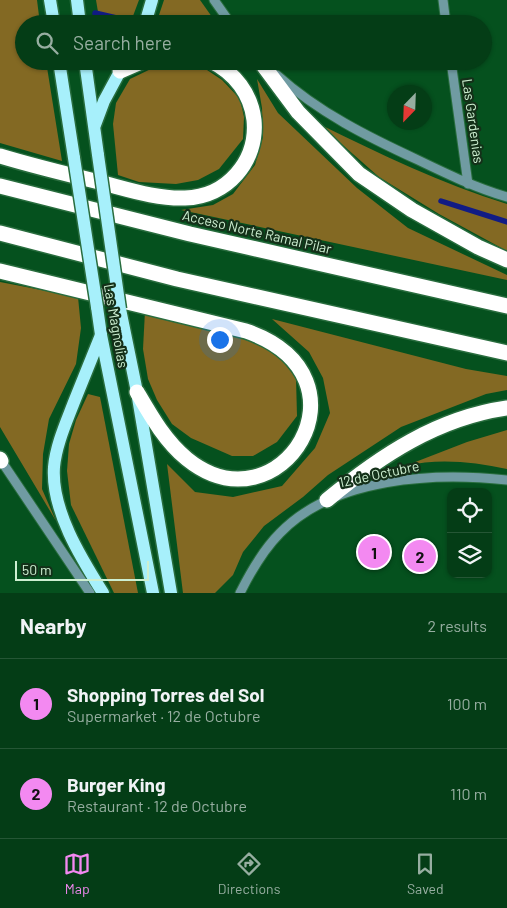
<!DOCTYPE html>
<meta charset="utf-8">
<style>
body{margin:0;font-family:Barlow,sans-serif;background:#124823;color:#f1f3f6}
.controls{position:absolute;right:15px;bottom:15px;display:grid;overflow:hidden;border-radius:10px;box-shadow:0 1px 4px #0004}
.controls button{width:45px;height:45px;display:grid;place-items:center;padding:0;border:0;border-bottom:1px solid #255635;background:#043d16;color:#f1f3f6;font:25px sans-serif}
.compass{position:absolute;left:387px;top:85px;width:45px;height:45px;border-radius:50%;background:#043d16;box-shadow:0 1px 4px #0004;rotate:203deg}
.scale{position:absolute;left:15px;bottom:12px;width:134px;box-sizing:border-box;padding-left:5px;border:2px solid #cdefd1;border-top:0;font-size:14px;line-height:18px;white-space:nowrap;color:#cdefd1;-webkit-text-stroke:4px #143019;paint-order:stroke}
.you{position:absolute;left:219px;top:339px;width:18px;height:18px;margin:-12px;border:4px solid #fff;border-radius:50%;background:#1a73e8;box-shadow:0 0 0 8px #1a73e833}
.badge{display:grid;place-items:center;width:32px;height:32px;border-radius:50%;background:#f389f1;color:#111;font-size:16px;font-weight:700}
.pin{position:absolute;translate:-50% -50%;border:2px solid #fff;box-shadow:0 1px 5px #0006}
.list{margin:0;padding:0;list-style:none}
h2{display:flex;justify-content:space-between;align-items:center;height:65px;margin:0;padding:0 20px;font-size:21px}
h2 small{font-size:16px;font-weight:400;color:#97aea1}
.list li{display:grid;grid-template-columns:32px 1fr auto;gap:15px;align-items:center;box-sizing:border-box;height:90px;padding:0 20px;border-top:1px solid #255635}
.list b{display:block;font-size:19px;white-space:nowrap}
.list p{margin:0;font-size:16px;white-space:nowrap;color:#97aea1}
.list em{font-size:16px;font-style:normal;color:#97aea1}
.icon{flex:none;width:28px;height:28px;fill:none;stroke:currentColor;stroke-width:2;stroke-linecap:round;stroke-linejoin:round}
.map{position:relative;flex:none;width:507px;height:593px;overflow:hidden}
.search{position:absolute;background:#043d16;box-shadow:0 1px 4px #0004;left:15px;right:15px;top:15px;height:55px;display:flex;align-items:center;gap:12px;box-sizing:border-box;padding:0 18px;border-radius:28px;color:#97aea1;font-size:19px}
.sheet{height:245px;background:#043d16}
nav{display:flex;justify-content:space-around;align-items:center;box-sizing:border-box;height:70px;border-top:1px solid #255635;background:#043d16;font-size:14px;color:#97aea1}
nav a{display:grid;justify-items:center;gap:2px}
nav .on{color:#f389f1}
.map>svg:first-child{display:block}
.green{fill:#836923}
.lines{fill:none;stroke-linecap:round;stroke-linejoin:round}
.stream{stroke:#111c85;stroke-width:5.5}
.minor-casing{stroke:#296d3e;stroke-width:11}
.major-casing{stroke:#296d3e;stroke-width:15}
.highway-casing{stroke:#296d3e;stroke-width:18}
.minor{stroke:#709ba2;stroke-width:9}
.major{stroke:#a7f0fb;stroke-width:12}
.highway{stroke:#fff;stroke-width:15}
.major-bridge-casing{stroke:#296d3e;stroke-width:15;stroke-linecap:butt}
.major-bridge{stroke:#a7f0fb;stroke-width:12}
.labels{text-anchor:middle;stroke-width:4.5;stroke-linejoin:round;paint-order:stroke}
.street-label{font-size:14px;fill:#cdefd1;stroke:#143019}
</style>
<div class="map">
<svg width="507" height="593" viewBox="0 0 507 593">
<rect width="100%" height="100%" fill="#05511e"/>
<g class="green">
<path d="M0 0H37L40 24H24V61H46L62 161 0 143Z"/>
<path d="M96 0H139L130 24H100Z"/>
<path d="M164 0H200L217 24H156Z"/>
<path d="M182 62 204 68 222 80 240 99 244 117 243 139 219 169 198 180 176 184 139 182 118 175 113 124 116 103 130 79 155 67Z"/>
<path d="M257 79 278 113 357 188 408 228 507 275V280L181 210 213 205 233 194 255 165 263 137 262 108Z"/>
<path d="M319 124C380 154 442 184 507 204V251L439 214 379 177Z"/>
<path d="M0 282 78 297 81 328 76 364 49 419 43 454 42 489 56 521 0 427Z"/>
<path d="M145 311 221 328 260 343 281 359 296 378 297 416 277 442 253 456H232L191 438 172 424 157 400 148 379 143 349Z"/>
<path d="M272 319 466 369 507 376V390L486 394 401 427 328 475 303 497 264 526 243 552 233 575 215 593H183L167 464 195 492 233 497 282 486 315 448 330 413 323 378 309 352Z"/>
<path d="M88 394 100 397 138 593H114L71 505 67 471 69 444 76 420Z"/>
<path d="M507 430V469C473 462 439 458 405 466L467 442Z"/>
</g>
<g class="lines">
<g class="stream">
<path d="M95 13 125 20"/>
<path d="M441 201 507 222"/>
</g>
<defs>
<g id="minor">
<path d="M214 0 231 24"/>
<path d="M443 0 446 24"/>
<path d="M451 61 468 184"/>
<path d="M277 75C318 112 368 137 418 160 447 174 476 188 507 197"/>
<path d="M0 459 90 593"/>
<path d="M240 593C251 571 263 550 280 533 334 477 435 472 507 480"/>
</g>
<g id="major">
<path d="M50 0 54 24"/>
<path d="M77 0 80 24"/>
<path d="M145 24 152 0"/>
<path d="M59 61 74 158"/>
<path d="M85 61 98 155"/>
<path d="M95 125 104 101 125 62"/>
<path d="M97 307 101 335 153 593"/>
<path d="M120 309 137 392 171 593"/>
<path d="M101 335C92 357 83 380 74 402 66 423 56 445 54 467 51 510 81 558 103 593"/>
</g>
<g id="highway">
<path d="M260 61 298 112 359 174 412 210 478 247 507 260"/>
<path d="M120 71 143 61"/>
<path d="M0 156C33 166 66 174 99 182 127 189 156 199 185 198 227 197 258 161 254 120 251 94 235 73 211 61"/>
<path d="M0 186 190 234 507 306"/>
<path d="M0 233 177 279 507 353"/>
<path d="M0 271 246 331C379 377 280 534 187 459 165 441 151 416 137 392"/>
<path d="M0 459 1 461"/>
<path d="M327 500C380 456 437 418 507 408"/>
</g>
</defs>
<use href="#minor" class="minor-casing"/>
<use href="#major" class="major-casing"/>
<use href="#highway" class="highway-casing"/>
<use href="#minor" class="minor"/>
<use href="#major" class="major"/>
<use href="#highway" class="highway"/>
<defs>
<g id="major-bridge">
<path d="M98 155 120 309"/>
<path d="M74 158 97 307"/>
</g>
</defs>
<use href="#major-bridge" class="major-bridge-casing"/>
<use href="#major-bridge" class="major-bridge"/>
</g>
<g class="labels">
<g class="street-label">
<text transform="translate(473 121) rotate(82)" y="5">Las Gardenias</text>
<text transform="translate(257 232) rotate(13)" y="5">Acceso Norte Ramal Pilar</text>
<text transform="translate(116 326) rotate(80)" y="5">Las Magnolias</text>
<text transform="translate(379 474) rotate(-12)" y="5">12 de Octubre</text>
</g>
</g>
</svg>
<div class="controls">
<button><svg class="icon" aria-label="locate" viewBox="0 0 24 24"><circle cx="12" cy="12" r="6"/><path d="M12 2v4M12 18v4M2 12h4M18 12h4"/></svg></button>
<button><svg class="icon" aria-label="layers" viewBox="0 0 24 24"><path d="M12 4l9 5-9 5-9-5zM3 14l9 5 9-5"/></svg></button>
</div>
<svg class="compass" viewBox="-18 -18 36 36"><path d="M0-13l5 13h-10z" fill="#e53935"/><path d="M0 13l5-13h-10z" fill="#97aea1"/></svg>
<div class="scale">50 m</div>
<div class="you"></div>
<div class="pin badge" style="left:374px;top:552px">1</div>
<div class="pin badge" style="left:420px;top:556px">2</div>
<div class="search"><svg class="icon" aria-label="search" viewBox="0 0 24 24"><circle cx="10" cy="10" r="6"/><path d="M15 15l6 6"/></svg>Search here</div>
</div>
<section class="sheet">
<h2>Nearby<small>2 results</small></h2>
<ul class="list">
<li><span class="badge">1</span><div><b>Shopping Torres del Sol</b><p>Supermarket · 12 de Octubre</p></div><em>100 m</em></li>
<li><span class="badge">2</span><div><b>Burger King</b><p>Restaurant · 12 de Octubre</p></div><em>110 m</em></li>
</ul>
</section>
<nav>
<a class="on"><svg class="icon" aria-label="map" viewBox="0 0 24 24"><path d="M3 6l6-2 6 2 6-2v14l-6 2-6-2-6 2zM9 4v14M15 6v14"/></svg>Map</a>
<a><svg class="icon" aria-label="directions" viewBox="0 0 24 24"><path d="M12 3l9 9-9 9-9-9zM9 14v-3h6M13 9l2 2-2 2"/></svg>Directions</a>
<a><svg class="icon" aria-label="saved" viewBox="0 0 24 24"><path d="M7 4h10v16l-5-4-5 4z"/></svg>Saved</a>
</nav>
